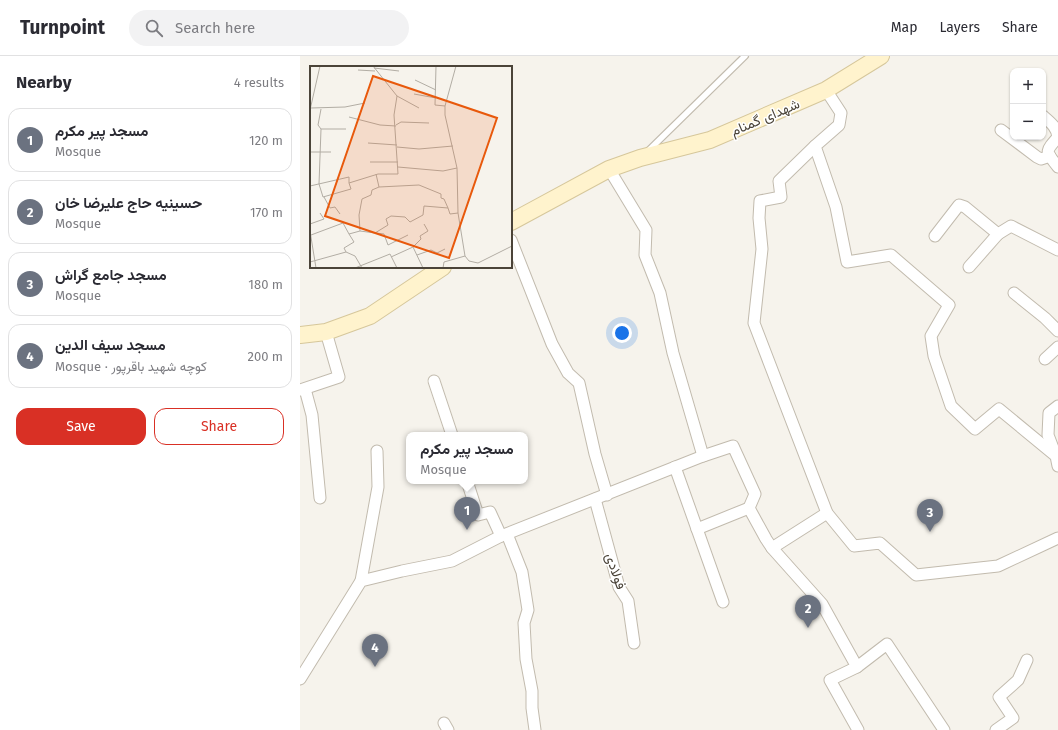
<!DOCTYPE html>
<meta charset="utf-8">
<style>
body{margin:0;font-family:"Fira Sans",Vazirmatn,sans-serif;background:#f2f2f3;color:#2b2b33}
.controls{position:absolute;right:12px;top:12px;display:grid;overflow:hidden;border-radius:8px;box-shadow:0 1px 3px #0004}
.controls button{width:36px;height:36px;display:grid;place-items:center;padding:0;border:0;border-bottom:1px solid #e1e1e2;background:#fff;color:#2b2b33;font:20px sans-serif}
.you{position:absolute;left:322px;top:277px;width:14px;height:14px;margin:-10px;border:3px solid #fff;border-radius:50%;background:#1a73e8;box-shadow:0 0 0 6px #1a73e833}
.badge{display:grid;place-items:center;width:26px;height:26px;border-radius:50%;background:#d93025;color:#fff;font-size:13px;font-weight:700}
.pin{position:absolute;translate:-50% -33px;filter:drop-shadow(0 1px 2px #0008)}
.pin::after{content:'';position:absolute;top:21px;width:14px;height:12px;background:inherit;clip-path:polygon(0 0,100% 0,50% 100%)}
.popup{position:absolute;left:106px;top:376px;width:122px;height:52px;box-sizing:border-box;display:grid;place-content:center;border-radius:8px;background:#fff;filter:drop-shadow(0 1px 3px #0005);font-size:13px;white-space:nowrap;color:#7c7c81}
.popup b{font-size:15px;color:#2b2b33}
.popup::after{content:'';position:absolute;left:50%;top:100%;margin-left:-8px;border:8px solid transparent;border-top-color:#fff}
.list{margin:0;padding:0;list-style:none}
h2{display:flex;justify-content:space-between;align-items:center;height:52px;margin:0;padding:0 16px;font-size:17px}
h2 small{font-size:13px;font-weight:400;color:#7c7c81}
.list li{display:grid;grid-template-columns:26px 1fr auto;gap:12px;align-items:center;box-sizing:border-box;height:64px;margin:0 8px 8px;padding:0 8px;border:1px solid #e1e1e2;border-radius:12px}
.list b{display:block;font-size:15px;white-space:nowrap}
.list p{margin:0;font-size:13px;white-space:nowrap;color:#7c7c81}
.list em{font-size:13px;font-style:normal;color:#7c7c81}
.actions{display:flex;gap:8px;padding:12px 16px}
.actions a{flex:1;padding:9px 0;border:1px solid #d93025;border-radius:12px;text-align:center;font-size:14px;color:#d93025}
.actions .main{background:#d93025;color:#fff}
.icon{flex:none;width:22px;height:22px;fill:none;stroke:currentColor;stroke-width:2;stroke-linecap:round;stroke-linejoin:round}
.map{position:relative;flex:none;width:758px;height:674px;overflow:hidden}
header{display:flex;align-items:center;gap:24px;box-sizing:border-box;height:56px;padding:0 20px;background:#fff;border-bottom:1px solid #e1e1e2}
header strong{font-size:19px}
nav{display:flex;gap:22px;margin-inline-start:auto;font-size:14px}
.search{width:280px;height:36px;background:#f2f2f3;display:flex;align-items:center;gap:10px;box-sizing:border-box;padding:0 14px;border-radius:22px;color:#7c7c81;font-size:15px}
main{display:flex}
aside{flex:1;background:#fff}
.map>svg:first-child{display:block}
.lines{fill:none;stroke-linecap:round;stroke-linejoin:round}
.lane-casing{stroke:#c2bbae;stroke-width:8}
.street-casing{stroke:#c2bbae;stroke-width:13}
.secondary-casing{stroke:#d6c79b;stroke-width:18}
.lane{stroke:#fff;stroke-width:5.5}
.street{stroke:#fff;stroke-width:11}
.secondary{stroke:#fff3cd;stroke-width:16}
.labels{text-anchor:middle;stroke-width:3;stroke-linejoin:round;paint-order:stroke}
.street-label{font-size:14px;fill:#4b4439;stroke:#fff}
.inset-road{fill:none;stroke:#b2ada4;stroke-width:1}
.view{fill:#e8590c;fill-opacity:0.15;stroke:#e8590c;stroke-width:2}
.inset-edge{fill:none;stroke:#4b4439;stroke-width:2}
</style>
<header>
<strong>Turnpoint</strong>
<div class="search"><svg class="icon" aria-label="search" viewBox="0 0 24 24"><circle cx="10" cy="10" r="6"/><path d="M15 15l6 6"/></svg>Search here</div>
<nav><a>Map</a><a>Layers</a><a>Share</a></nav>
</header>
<main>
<aside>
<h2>Nearby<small>4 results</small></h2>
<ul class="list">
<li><span class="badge" style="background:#6b7280">1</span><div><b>مسجد پیر مکرم</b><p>Mosque</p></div><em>120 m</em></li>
<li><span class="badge" style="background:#6b7280">2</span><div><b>حسینیه حاج علیرضا خان</b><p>Mosque</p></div><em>170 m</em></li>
<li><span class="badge" style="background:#6b7280">3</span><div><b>مسجد جامع گراش</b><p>Mosque</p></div><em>180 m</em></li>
<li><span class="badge" style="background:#6b7280">4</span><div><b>مسجد سیف الدین</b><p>Mosque · کوچه شهید باقرپور</p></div><em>200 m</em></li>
</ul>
<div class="actions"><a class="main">Save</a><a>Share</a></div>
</aside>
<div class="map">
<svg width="758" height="674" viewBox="0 0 758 674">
<rect width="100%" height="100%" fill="#f6f3ec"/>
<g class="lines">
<defs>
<path id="lane" d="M348 95 445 0"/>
<g id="street">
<path d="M526 34 541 57 539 69 515 90 536 151 547 206 591 199 649 249 631 280 634 300 651 350 675 373 699 353 756 400 758 410"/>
<path d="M743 60C750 66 757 71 758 81 744 97 746 95 758 111"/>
<path d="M701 74 737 101 741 103 750 100"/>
<path d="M515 90 479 125 481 141 460 145 459 162 462 193 454 267 527 457 554 490 580 487 616 519 698 510 758 482"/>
<path d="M309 113 346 174 345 199 360 237 373 297 403 400"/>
<path d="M635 180 659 149 665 151 698 178 711 170 758 194"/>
<path d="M211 184 252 288 268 317 279 327 295 398 307 439"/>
<path d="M669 211 698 178"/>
<path d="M714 237 745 262 758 275"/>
<path d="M745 303 758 291"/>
<path d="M134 325 152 379"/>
<path d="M5 333 12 359 20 442"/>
<path d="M0 334 39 321 26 276"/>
<path d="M756 400 748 379 749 357 758 350"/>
<path d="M375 411 423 546"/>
<path d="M167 425 178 459 190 456 201 480"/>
<path d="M295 443 319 531 328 545 334 587"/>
<path d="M397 473 449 452"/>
<path d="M207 478 222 516 228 554 224 567 226 603 232 635V652L235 674"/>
<path d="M472 492 527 457"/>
<path d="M61 525 78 431 77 395"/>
<path d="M557 611 587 588 644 674"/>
<path d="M0 623 61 525 102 515 152 505 201 480 403 400 433 390 455 438 449 452 466 483 472 492 522 548 557 611 530 624 558 674"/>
<path d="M144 667 148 674"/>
<path d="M696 674 713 662 699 641 718 624 727 604"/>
</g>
<g id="secondary">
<path d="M211 166 309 113 340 102 410 84 526 34 581 0"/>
<path d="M0 279 26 276 70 260 143 211"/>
</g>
</defs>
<use href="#lane" class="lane-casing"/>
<use href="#street" class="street-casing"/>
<use href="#secondary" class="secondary-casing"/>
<use href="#lane" class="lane"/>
<use href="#street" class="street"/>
<use href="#secondary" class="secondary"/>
</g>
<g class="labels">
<g class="street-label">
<text transform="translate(465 61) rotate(-23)" y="5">شهدای گمنام</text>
<text transform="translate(316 515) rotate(71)" y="5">فولادی</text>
</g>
</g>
<g transform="translate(10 10)">
<rect width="202" height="202" fill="#f6f3ec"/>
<path class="inset-road" d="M126 0 125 39 135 40M146 0 135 40V49L147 102 148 147 155 190 159 195 168 197 202 180M64 2 89 5M48 4 65 5M105 14 126 24M104 28 126 32M87 30 109 42M1 42 35 41 55 37M11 43 8 59 11 63 9 118 13 131 41 123 39 117M0 44 10 0M39 51 70 59 86 60M86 59 91 56 119 57M11 63H36M58 77 87 79M87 81 109 83 143 80M0 86H21M60 96H88M88 101 133 105 147 102M66 108 69 121M0 120 39 111V117L68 108H88L84 49 87 30 63 0M14 131 20 142 25 141 30 148M0 158 14 153 10 147M0 165 6 202M50 165 65 167 78 159 76 153 81 150 95 151 100 156 113 149 114 140 138 142 140 148 148 147M66 167 74 168 78 179 98 169M1 169 33 157 39 168M103 181 113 202M36 186 34 182 44 176 39 168 50 165 49 149 52 133 61 129 62 124 69 121 109 119 131 128V132L134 133 138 142M36 186 45 190 52 202M107 189 121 184 127 187 135 183M81 191 103 181 111 173 110 170 118 165 114 158M0 196 36 186M45 202 80 188 87 202M133 202 134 196 155 190"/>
<path class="view" d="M63 10 187 52 139 192 15 150Z"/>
<rect width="202" height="202" class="inset-edge"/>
</g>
</svg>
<div class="controls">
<button>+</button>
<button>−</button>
</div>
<div class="you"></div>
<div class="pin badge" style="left:167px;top:474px;background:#6b7280">1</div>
<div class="popup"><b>مسجد پیر مکرم</b>Mosque</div>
<div class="pin badge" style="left:508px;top:572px;background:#6b7280">2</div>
<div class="pin badge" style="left:630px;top:476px;background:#6b7280">3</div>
<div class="pin badge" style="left:75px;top:611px;background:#6b7280">4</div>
</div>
</main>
